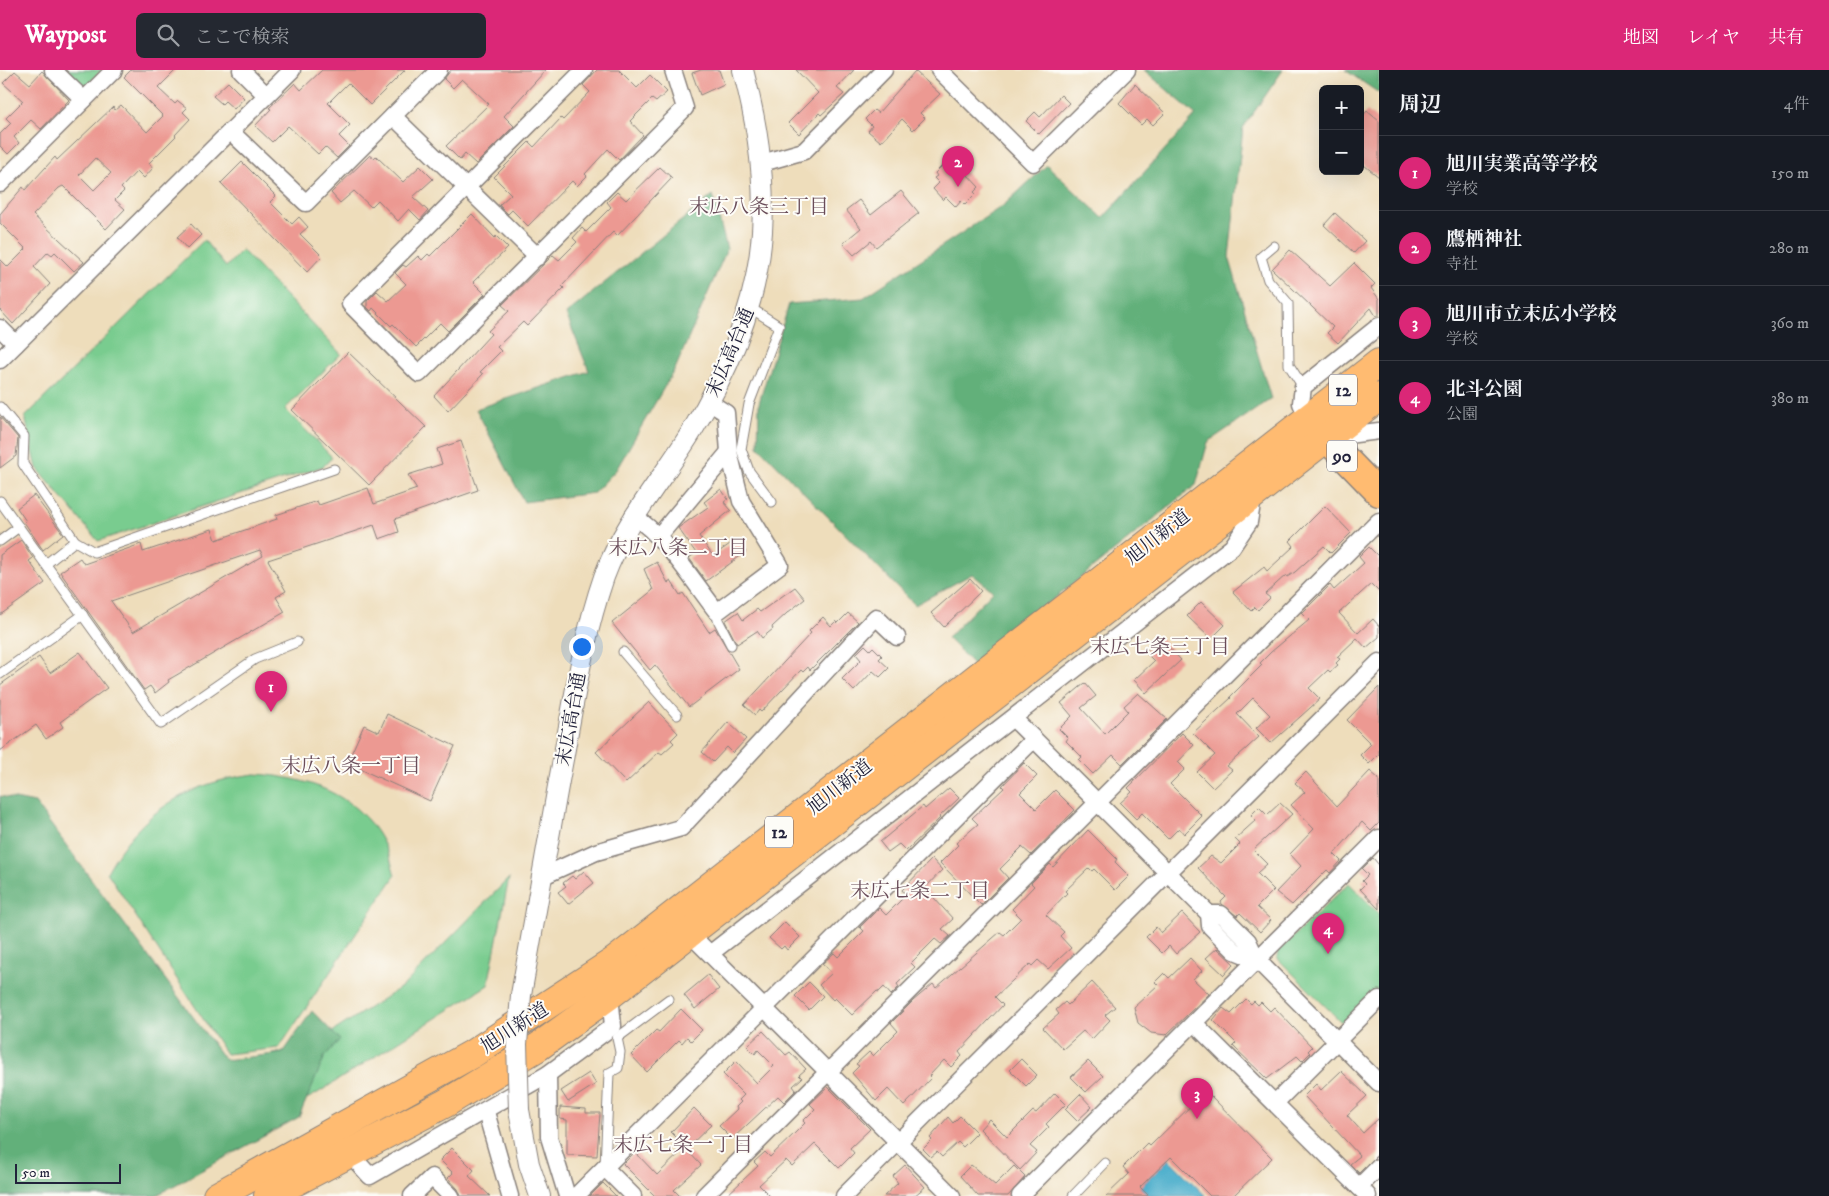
<!DOCTYPE html>
<html lang="ja">
<meta charset="utf-8">
<style>
body{margin:0;font-family:"IM FELL DW Pica","Noto Serif JP",serif;background:#242831;color:#f1f3f6}
.controls{position:absolute;right:15px;top:15px;display:grid;overflow:hidden;border-radius:8px;box-shadow:0 5px 20px #0002}
.controls button{width:45px;height:45px;display:grid;place-items:center;padding:0;border:0;border-bottom:1px solid #363941;background:#171b24;color:#f1f3f6;font:25px sans-serif}
.scale{position:absolute;left:15px;bottom:12px;width:106px;box-sizing:border-box;padding-left:5px;border:2px solid #22223b;border-top:0;font-size:14px;line-height:18px;white-space:nowrap;color:#22223b;-webkit-text-stroke:4px #fdfcf7;paint-order:stroke}
.you{position:absolute;left:581px;top:576px;width:18px;height:18px;margin:-12px;border:4px solid #fff;border-radius:50%;background:#1a73e8;box-shadow:0 0 0 8px #1a73e833}
.badge{display:grid;place-items:center;width:32px;height:32px;border-radius:50%;background:#db2777;color:#fff;font-size:16px;font-weight:700}
.pin{position:absolute;translate:-50% -41px;filter:drop-shadow(0 1px 2px #0008)}
.pin::after{content:'';position:absolute;top:26px;width:18px;height:15px;background:inherit;clip-path:polygon(0 0,100% 0,50% 100%)}
.list{margin:0;padding:0;list-style:none}
h2{display:flex;justify-content:space-between;align-items:center;height:65px;margin:0;padding:0 20px;font-size:21px}
h2 small{font-size:16px;font-weight:400;color:#9ea1a6}
.list li{display:grid;grid-template-columns:32px 1fr auto;gap:15px;align-items:center;box-sizing:border-box;height:75px;padding:0 20px;border-top:1px solid #363941}
.list b{display:block;font-size:19px;white-space:nowrap}
.list p{margin:0;font-size:16px;white-space:nowrap;color:#9ea1a6}
.list em{font-size:16px;font-style:normal;color:#9ea1a6}
.icon{flex:none;width:28px;height:28px;fill:none;stroke:currentColor;stroke-width:2;stroke-linecap:round;stroke-linejoin:round}
.map{position:relative;flex:none;width:1379px;height:1126px;overflow:hidden}
header{display:flex;align-items:center;gap:30px;box-sizing:border-box;height:70px;padding:0 25px;background:#db2777;color:#fff}
header strong{font-size:24px}
nav{display:flex;gap:28px;margin-inline-start:auto;font-size:18px}
.search{width:350px;height:45px;background:#242831;display:flex;align-items:center;gap:12px;box-sizing:border-box;padding:0 18px;border-radius:8px;color:#9ea1a6;font-size:19px}
main{display:flex}
aside{flex:1;background:#171b24}
.map>svg:first-child{display:block}
.green{fill:#79cc8f;stroke:#4e7765}
.forest{fill:#62b07a;stroke:#42695a}
.water{fill:#4dafcc;stroke:#386884}
.building{fill:#ec9992;fill-rule:evenodd}
.lines{fill:none;stroke-linecap:round;stroke-linejoin:round}
.service-casing{stroke:#88807b;stroke-width:11}
.minor-casing{stroke:#88807b;stroke-width:19}
.tertiary-casing{stroke:#88807b;stroke-width:22}
.primary-casing{stroke:#88807b;stroke-width:29}
.trunk-casing{stroke:#88807b;stroke-width:30}
.service{stroke:#fff;stroke-width:9}
.minor{stroke:#fff;stroke-width:16}
.tertiary{stroke:#fff;stroke-width:20}
.primary{stroke:#ffbb71;stroke-width:26}
.trunk{stroke:#ffbb71;stroke-width:28}
.tertiary-bridge-casing{stroke:#88807b;stroke-width:22;stroke-linecap:butt}
.tertiary-bridge{stroke:#fff;stroke-width:20}
.labels{text-anchor:middle;stroke-width:4;stroke-linejoin:round;paint-order:stroke}
.shield{fill:#fdfcf7;stroke:#646373;stroke-width:1}
.shield-label{font-size:18px;font-weight:bold;fill:#22223b}
.street-label{font-size:19px;fill:#22223b;stroke:#fdfcf7}
.neighbourhood-label{font-size:20px;fill:#694c59;stroke:#fdfcf7}
</style>
<header>
<strong>Waypost</strong>
<div class="search"><svg class="icon" aria-label="search" viewBox="0 0 24 24"><circle cx="10" cy="10" r="6"/><path d="M15 15l6 6"/></svg>ここで検索</div>
<nav><a>地図</a><a>レイヤ</a><a>共有</a></nav>
</header>
<main>
<div class="map">
<svg width="1379" height="1126" viewBox="0 0 1379 1126">
<rect width="100%" height="100%" fill="#fdfcf7"/>
<filter id="ink" filterUnits="userSpaceOnUse"><feTurbulence type="fractalNoise" baseFrequency=".02" numOctaves="2"/><feDisplacementMap in="SourceGraphic" scale="10" xChannelSelector="R" yChannelSelector="G"/><feConvolveMatrix kernelMatrix="1 2 1 2 8 2 1 2 1" color-interpolation-filters="sRGB"/></filter>
<filter id="wash" filterUnits="userSpaceOnUse"><feTurbulence type="fractalNoise" baseFrequency=".0096" numOctaves="4" result="noise"/><feDisplacementMap in="SourceGraphic" scale="20" xChannelSelector="R" yChannelSelector="G"/><feGaussianBlur stdDeviation="1.12" result="paint"/><feColorMatrix in="noise" values="0 0 0 0 0 0 0 0 0 0 0 0 0 0 0 0 0 1.4 0 .05"/><feComposite in="paint" operator="in"/></filter>
<g filter="url(#wash)">
<rect width="100%" height="100%" fill="#edb"/>
<g class="green">
<path d="M65 0H102L84 19Z"/>
<path d="M204 170 226 197 242 180 341 284 285 339 332 387 324 396 98 471 37 398 25 347Z"/>
<path d="M255 704C323 708 379 735 395 806L279 978 226 984 107 802C140 742 189 712 255 704Z"/>
<path d="M0 728 228 1000 326 966 403 916 509 808 488 915 316 1024 125 1126H0Z"/>
<path d="M1349 813 1379 844V921L1349 951H1340L1277 888 1278 881Z"/>
</g>
<g class="forest">
<path d="M1144 0H1283L1243 58 1229 187 1271 329 1208 372 1196 415 973 594 947 568 993 521 972 504 915 535 758 376 759 333 789 234 863 228 1004 135 1047 95 1103 148 1196 45Z"/>
<path d="M1345 0H1379V23Z"/>
<path d="M713 125 727 179 676 297 616 400 594 423 524 432 476 339 589 301 566 244Z"/>
<path d="M0 726 35 733 225 990 283 983 312 941 340 970 325 986 299 1047 155 1126H0Z"/>
</g>
<path class="water" d="M1169 1089 1206 1126H1149L1140 1117Z"/>
<g id="blocks">
<g class="building">
<path d="M131 0H176L158 18 175 34 178 31 187 38 183 42 190 49 175 65 176 66 149 93 153 98 144 108 137 101 121 118 124 121 115 130 125 139 106 159 63 116 59 118 33 145 84 192 74 201 55 182 52 185 48 182 34 197 50 214 13 254 0 240V189L8 197 26 179 0 153V144L23 117 25 120 55 87 57 90 113 37 115 40 121 35 147 62 163 46 124 7ZM95 88 111 103 94 120 79 105Z"/>
<path d="M322 0H405L370 35 348 13 328 33 350 55 339 66 349 76 337 88 325 77 318 84 288 56 272 72 255 56 271 39 269 38 295 13 301 20Z"/>
<path d="M451 0H546L504 46 514 56 476 94 465 84 460 90 446 76 489 34 462 9 453 18 444 9Z"/>
<path d="M597 0H619L637 18 650 5 667 22 656 32 652 29 630 51 643 65 619 90 608 79 585 104 587 106 577 116 572 111 528 156 512 140 508 144 499 135 511 124 494 107 529 72 534 77 561 48 563 50 590 22 583 15Z"/>
<path d="M701 0H719L724 14 700 25 692 3Z"/>
<path d="M796 0H854L837 18 844 24 821 45 819 43 799 64 788 53 818 23Z"/>
<path d="M15 1 30 14 42 1 69 30 41 59 31 50 14 67 19 73 8 84 0 76V64L11 53 6 48 23 31 3 13Z"/>
<path d="M915 1 940 24 920 43 925 48 913 60 902 49 881 72 868 61 872 56 865 49 874 40 878 43Z"/>
<path d="M228 12 244 28 234 39 225 31 222 34 213 26Z"/>
<path d="M1135 14 1165 43 1153 55 1147 49 1141 55 1119 33Z"/>
<path d="M1061 25 1069 33 1039 64 1026 51 1035 42 1040 47Z"/>
<path d="M1367 41 1379 51V107L1360 92V49Z"/>
<path d="M370 85 374 88 376 86 403 112 420 96 433 109 413 127 428 141 420 150 409 139 398 151 378 130 371 137 354 121 340 133 331 123Z"/>
<path d="M951 87 979 117 974 122 976 124 965 135 961 131 956 137 946 127 943 130 933 119 939 113 934 108 937 106 935 103Z"/>
<path d="M242 92 276 126 270 132 292 154 299 147 308 157 300 164 322 186 307 202 221 113Z"/>
<path d="M660 97 672 108 617 166 613 162 562 216 564 218 527 256 523 252 497 277 501 281 480 302 483 304 448 341 434 326 491 264 488 261 509 241 502 235 553 185 559 190 577 172 573 168 582 158 586 162 611 137 607 132 617 122 626 130Z"/>
<path d="M901 121 919 143 876 177 871 171 854 185 843 173 861 158 846 140 859 130 871 145Z"/>
<path d="M1335 143 1365 171 1354 183 1324 155Z"/>
<path d="M472 144 495 168 496 166 508 178 473 212 485 224 448 261 440 253 416 277 393 254 391 256 373 238 371 241 367 237V231L377 221 388 231 406 214 395 203 403 195 406 197 418 186 422 190 428 184 430 186Z"/>
<path d="M191 154 201 165 187 179 177 167Z"/>
<path d="M1290 180 1330 216 1354 193 1375 214 1371 218 1379 229V246H1376L1371 238 1338 273 1327 263 1333 257 1272 199Z"/>
<path d="M348 282 426 357 369 415 292 340Z"/>
<path d="M0 347 18 368 16 386 0 398Z"/>
<path d="M461 371 478 420 395 449 399 462 379 469 374 455 268 490 286 521 276 527 285 542 168 610 169 612 155 623 150 616 144 620 60 502 80 488 84 494 141 474 143 482 212 459 216 470 277 449 276 445 317 431 319 435 368 418 374 434 417 419 408 405 442 394 437 379ZM260 480 263 486 133 562 111 531Z"/>
<path d="M721 419 728 429 724 432 731 440 699 466 713 486 737 469 746 482 706 511 689 488 696 483 678 458 708 437 704 432Z"/>
<path d="M34 425 63 464 43 480 24 452 26 451 17 438Z"/>
<path d="M1325 436 1351 463 1331 483 1324 476 1295 502 1287 507 1286 505 1265 524 1270 528 1258 540 1255 537 1251 541 1233 522 1264 497 1267 501 1293 477 1294 476 1290 471Z"/>
<path d="M21 470 33 488 29 491 45 513 0 545V485Z"/>
<path d="M1369 477 1379 487V522L1371 514 1339 543 1358 563 1373 549 1379 556V567L1366 578 1357 568 1337 587 1340 589 1336 593 1338 595 1330 602 1328 600 1309 618 1320 629 1271 673 1256 658 1270 645 1253 628 1237 644 1259 667 1227 696 1232 700 1213 718 1197 702 1215 685 1193 663 1231 628 1230 627 1262 595 1260 593 1271 582 1309 550 1302 543 1330 515 1334 520 1364 493 1359 487Z"/>
<path d="M657 492 668 513 671 511 680 525 683 523 709 562 715 558 739 599 689 637 655 595 650 600 612 553 653 520 644 499Z"/>
<path d="M970 509 981 521 944 557 931 543Z"/>
<path d="M795 517 805 529 787 543 772 557 773 559 762 568 757 561 737 574 725 551 738 542 743 550 757 539 760 542Z"/>
<path d="M1201 532 1225 555 1211 569 1187 546Z"/>
<path d="M848 543 858 552 810 600 808 597 803 602 801 600 761 642 759 640 755 645 744 635 811 563 809 561 823 547 831 556 836 551 838 553Z"/>
<path d="M1160 568 1181 590 1146 623 1134 610 1154 591 1145 582Z"/>
<path d="M865 575 870 580 873 577 882 586 879 589 889 598 880 607 873 601 854 621 842 609 861 590 856 584Z"/>
<path d="M80 582 107 618 60 652 63 657 46 669 36 655 0 681V615L39 587 50 603Z"/>
<path d="M1085 613 1096 626 1081 638 1105 664 1128 641 1124 636 1138 623 1167 649 1122 694 1113 685 1093 704 1079 690 1082 687 1066 671 1068 668 1059 659 1072 646 1061 633Z"/>
<path d="M1379 617V684L1369 694 1360 685 1371 674 1347 650Z"/>
<path d="M649 632 678 663 671 670 674 673 662 684 659 682 626 713 596 682Z"/>
<path d="M387 644 455 676 430 731 347 693 364 655 379 662Z"/>
<path d="M728 652 746 669 733 683 727 677 713 692 702 682Z"/>
<path d="M1182 663 1194 675 1178 692 1185 699 1170 714 1202 746 1184 764 1179 758 1168 769 1142 743 1136 749 1120 733 1132 722 1128 718Z"/>
<path d="M1024 693 1037 706 1020 723 1036 739 1055 720 1075 740 1031 785 1022 777 1000 799 1008 808 981 835 940 793 958 775 956 773 978 754 972 748 1004 718 1002 716Z"/>
<path d="M1370 701 1379 709V753L1371 761 1362 752 1334 784 1341 791 1330 803 1327 800 1292 835 1276 822 1301 796 1290 784 1314 759 1291 735 1305 722 1295 713 1306 702 1337 736Z"/>
<path d="M949 718 959 728 939 747 940 748 906 781 899 774 888 782 880 772 923 736 925 739Z"/>
<path d="M1280 733 1292 744 1253 780 1267 794 1257 803 1274 820 1257 837 1271 850 1260 862 1240 843 1237 846 1222 834 1221 832 1226 827 1198 798 1211 786 1221 793 1240 774 1235 769 1256 750 1251 745 1259 737 1267 745Z"/>
<path d="M1088 760 1117 789 1115 792 1129 806 1115 820 1094 799 1092 801 1089 798 1065 821 1067 823 1046 845 1064 862 1060 866 1071 878 1048 899 1038 890 1032 896 1030 894 995 927 1003 935 959 982 962 986 951 997 944 990 929 1006 931 1008 904 1036 888 1019 876 1031 852 1003 859 996 856 994 869 982 873 986 898 961 891 953 913 931 933 914 936 918 1000 862 1004 865 1021 848 1012 839 1034 816 1031 813 1050 794 1053 797Z"/>
<path d="M1373 788 1379 795V839L1360 819 1365 814 1362 811 1368 805 1362 799Z"/>
<path d="M932 789 942 800 925 818 953 849 942 859 950 866 941 874 935 869 911 893 915 897 897 914 899 917 891 925 884 917 879 922 877 921 852 945 835 928 833 930 819 915 832 903 822 894 834 883 838 887 864 861 860 857 879 838 886 845 906 825 902 820Z"/>
<path d="M584 801 594 813 568 834 558 822 566 816 563 813 572 806 575 809Z"/>
<path d="M1182 843 1200 862 1176 884 1169 876 1162 883 1146 867 1156 857 1161 863Z"/>
<path d="M785 852 800 867 787 880 784 876 781 879 769 868Z"/>
<path d="M1217 878 1234 894 1224 905 1206 888Z"/>
<path d="M1190 888 1202 901 1193 909 1209 924 1166 965 1151 963 1138 953 1134 937 1158 915 1155 912 1164 903 1169 908Z"/>
<path d="M708 905 719 919 695 939 684 925Z"/>
<path d="M809 912 823 926 809 940 795 926Z"/>
<path d="M1092 912 1115 937 1105 945 1110 950 1092 969 1083 961 1063 979 1043 958 1059 944 1056 940 1065 932 1068 935Z"/>
<path d="M1246 929 1251 934 1254 931 1258 935 1261 932 1270 941 1274 937 1312 977 1308 981 1310 983 1302 991 1297 986 1267 1009 1233 976 1236 973 1213 950 1223 938 1231 944Z"/>
<path d="M681 939 702 960 691 971 687 967 682 973 679 970 647 1002 631 985 656 960 659 962Z"/>
<path d="M763 961 786 985 790 982 806 999 799 1005 802 1008 793 1016 796 1020 784 1032 778 1026 732 1069 719 1056 737 1039 736 1037 741 1032 739 1030 744 1025 723 1004 736 991 757 1013 774 996 758 980 755 984 747 976Z"/>
<path d="M1021 989 1037 1005 1026 1016 1010 1000Z"/>
<path d="M1088 991 1103 1006 1086 1022 1071 1007Z"/>
<path d="M1341 1001 1367 1026 1347 1045 1363 1063 1379 1048V1083L1359 1103 1350 1094 1360 1086 1304 1026 1316 1014 1321 1020Z"/>
<path d="M589 1003 596 1014 568 1032 561 1021Z"/>
<path d="M828 1017 870 1059 850 1078 854 1083 839 1098 815 1074 792 1096 786 1090 759 1115 770 1126H726L758 1096 754 1092 765 1082 770 1087 796 1062 805 1053 803 1051 815 1039 810 1034Z"/>
<path d="M1206 1021 1272 1088 1233 1126H1210L1171 1087 1140 1117 1149 1126H1106L1129 1104 1123 1097 1147 1073 1150 1076Z"/>
<path d="M1055 1023 1066 1034 1046 1054 1049 1057 1030 1076 1037 1082 1020 1100 980 1059 989 1049 1007 1067 1033 1041 1036 1043Z"/>
<path d="M1080 1024 1092 1037 1077 1051 1065 1039Z"/>
<path d="M560 1037 586 1039V1043H600L597 1086 567 1085V1050L560 1049Z"/>
<path d="M694 1038 711 1055 687 1078 671 1062Z"/>
<path d="M960 1046 977 1063 963 1077 958 1072 942 1087 937 1082 931 1087 923 1079 932 1070 930 1068 948 1047 953 1053Z"/>
<path d="M452 1078 474 1100 469 1106 490 1126H461L458 1119 448 1108 453 1103 440 1090Z"/>
<path d="M685 1078 701 1095 674 1120 680 1126H655L623 1094 635 1082 657 1105Z"/>
<path d="M905 1095 925 1117 914 1126H884L898 1113 893 1106Z"/>
<path d="M971 1095 995 1115 1014 1096 1025 1107 1008 1126H978L960 1106Z"/>
<path d="M603 1113 616 1126H590Z"/>
</g>
</g>
</g>
<g filter="url(#ink)">
<use href="#blocks" fill-opacity="0" stroke="#88807b" stroke-width="1"/>
<g class="lines">
<defs>
<g id="service">
<path d="M1274 176 1261 187 1268 210 1288 233 1289 295 1303 317"/>
<path d="M749 237 779 256 749 334 741 379 749 401 772 432"/>
<path d="M0 337 24 366 23 394 75 471"/>
<path d="M0 431 161 654 255 589 297 572"/>
<path d="M0 471 19 457"/>
<path d="M46 494 75 471 94 482 334 399"/>
<path d="M717 542 718 550 731 575"/>
<path d="M623 582 677 645"/>
<path d="M0 604 83 545"/>
<path d="M605 1097 609 1003 618 998 620 982 617 968 669 929"/>
<path d="M1073 1126 1105 1093"/>
</g>
<g id="minor">
<path d="M53 0 84 30"/>
<path d="M241 0 266 25"/>
<path d="M584 0 350 234 419 304 685 38 673 0"/>
<path d="M939 0 1033 93 1127 0"/>
<path d="M393 46 538 187"/>
<path d="M230 61 306 133 439 0"/>
<path d="M762 93 804 81 884 0"/>
<path d="M0 114 114 0"/>
<path d="M0 258 16 274"/>
<path d="M0 290 292 0"/>
<path d="M1307 347 1301 333 1303 317 1379 256"/>
<path d="M1332 367 1379 361"/>
<path d="M633 446C664 464 695 514 717 542L780 495 741 431 729 382 726 343 709 332"/>
<path d="M658 467 729 382"/>
<path d="M1014 649 1209 844 1210 856 1235 881 1257 890"/>
<path d="M541 807 596 782 681 758 876 547 897 567"/>
<path d="M1209 844H1221L1248 871 1257 890 1379 1013"/>
<path d="M690 864 952 1126"/>
<path d="M711 883 1232 477 1249 452 1253 428"/>
<path d="M1194 953 1368 1126"/>
<path d="M548 1004 549 1067 567 1126"/>
<path d="M1275 1033 1379 929"/>
<path d="M486 1042 510 1126"/>
<path d="M349 1083 370 1106 548 1004 613 956 610 925"/>
<path d="M605 1098 633 1126"/>
<path d="M1359 1117 1379 1097"/>
<path d="M412 1126 432 1107 451 1126"/>
<path d="M576 1126 1034 669"/>
<path d="M704 1126 1379 451"/>
<path d="M844 1126 1379 592"/>
<path d="M1020 1126 1379 768"/>
</g>
<g id="tertiary">
<path d="M521 925C535 844 549 764 564 684 575 624 584 565 604 507 624 452 662 410 692 361 767 238 780 138 743 0"/>
<path d="M519 1040 529 1094 540 1126"/>
</g>
<path id="primary" d="M1310 352 1379 423"/>
<g id="trunk">
<path d="M217 1126 472 984 616 890 1379 293"/>
<path d="M268 1126 446 1033 538 977 610 925 1379 327"/>
</g>
</defs>
<use href="#service" class="service-casing"/>
<use href="#minor" class="minor-casing"/>
<use href="#tertiary" class="tertiary-casing"/>
<use href="#primary" class="primary-casing"/>
<use href="#trunk" class="trunk-casing"/>
<use href="#service" class="service"/>
<use href="#minor" class="minor"/>
<use href="#tertiary" class="tertiary"/>
<use href="#primary" class="primary"/>
<use href="#trunk" class="trunk"/>
<defs>
<path id="tertiary-bridge" d="M519 1040 517 974 521 925"/>
</defs>
<use href="#tertiary-bridge" class="tertiary-bridge-casing"/>
<use href="#tertiary-bridge" class="tertiary-bridge"/>
</g>
</g>
<g class="labels">
<g class="shield">
<rect x="1329" y="304.5" width="28" height="31" rx="4"/>
<rect x="1327" y="370.5" width="30" height="31" rx="4"/>
<rect x="765" y="746.5" width="28" height="31" rx="4"/>
</g>
<g class="shield-label">
<text x="1343" y="326">12</text>
<text x="1342" y="392">90</text>
<text x="779" y="768">12</text>
</g>
<g class="street-label">
<text transform="translate(729 282) rotate(-67)" y="7">末広高台通</text>
<text transform="translate(1157 466) rotate(-38)" y="7">旭川新道</text>
<text transform="translate(570 649) rotate(-80)" y="7">末広高台通</text>
<text transform="translate(839 716) rotate(-38)" y="7">旭川新道</text>
<text transform="translate(514 957) rotate(-33)" y="7">旭川新道</text>
</g>
<g class="neighbourhood-label">
<text x="759" y="143">末広八条三丁目</text>
<text x="678" y="484">末広八条二丁目</text>
<text x="1160" y="583">末広七条三丁目</text>
<text x="351" y="702">末広八条一丁目</text>
<text x="920" y="827">末広七条二丁目</text>
<text x="683" y="1081">末広七条一丁目</text>
</g>
</g>
</svg>
<div class="controls">
<button>+</button>
<button>−</button>
</div>
<div class="scale">50 m</div>
<div class="you"></div>
<div class="pin badge" style="left:271px;top:642px">1</div>
<div class="pin badge" style="left:958px;top:117px">2</div>
<div class="pin badge" style="left:1197px;top:1049px">3</div>
<div class="pin badge" style="left:1328px;top:884px">4</div>
</div>
<aside>
<h2>周辺<small>4件</small></h2>
<ul class="list">
<li><span class="badge">1</span><div><b>旭川実業高等学校</b><p>学校</p></div><em>150 m</em></li>
<li><span class="badge">2</span><div><b>鷹栖神社</b><p>寺社</p></div><em>280 m</em></li>
<li><span class="badge">3</span><div><b>旭川市立末広小学校</b><p>学校</p></div><em>360 m</em></li>
<li><span class="badge">4</span><div><b>北斗公園</b><p>公園</p></div><em>380 m</em></li>
</ul>
</aside>
</main>
